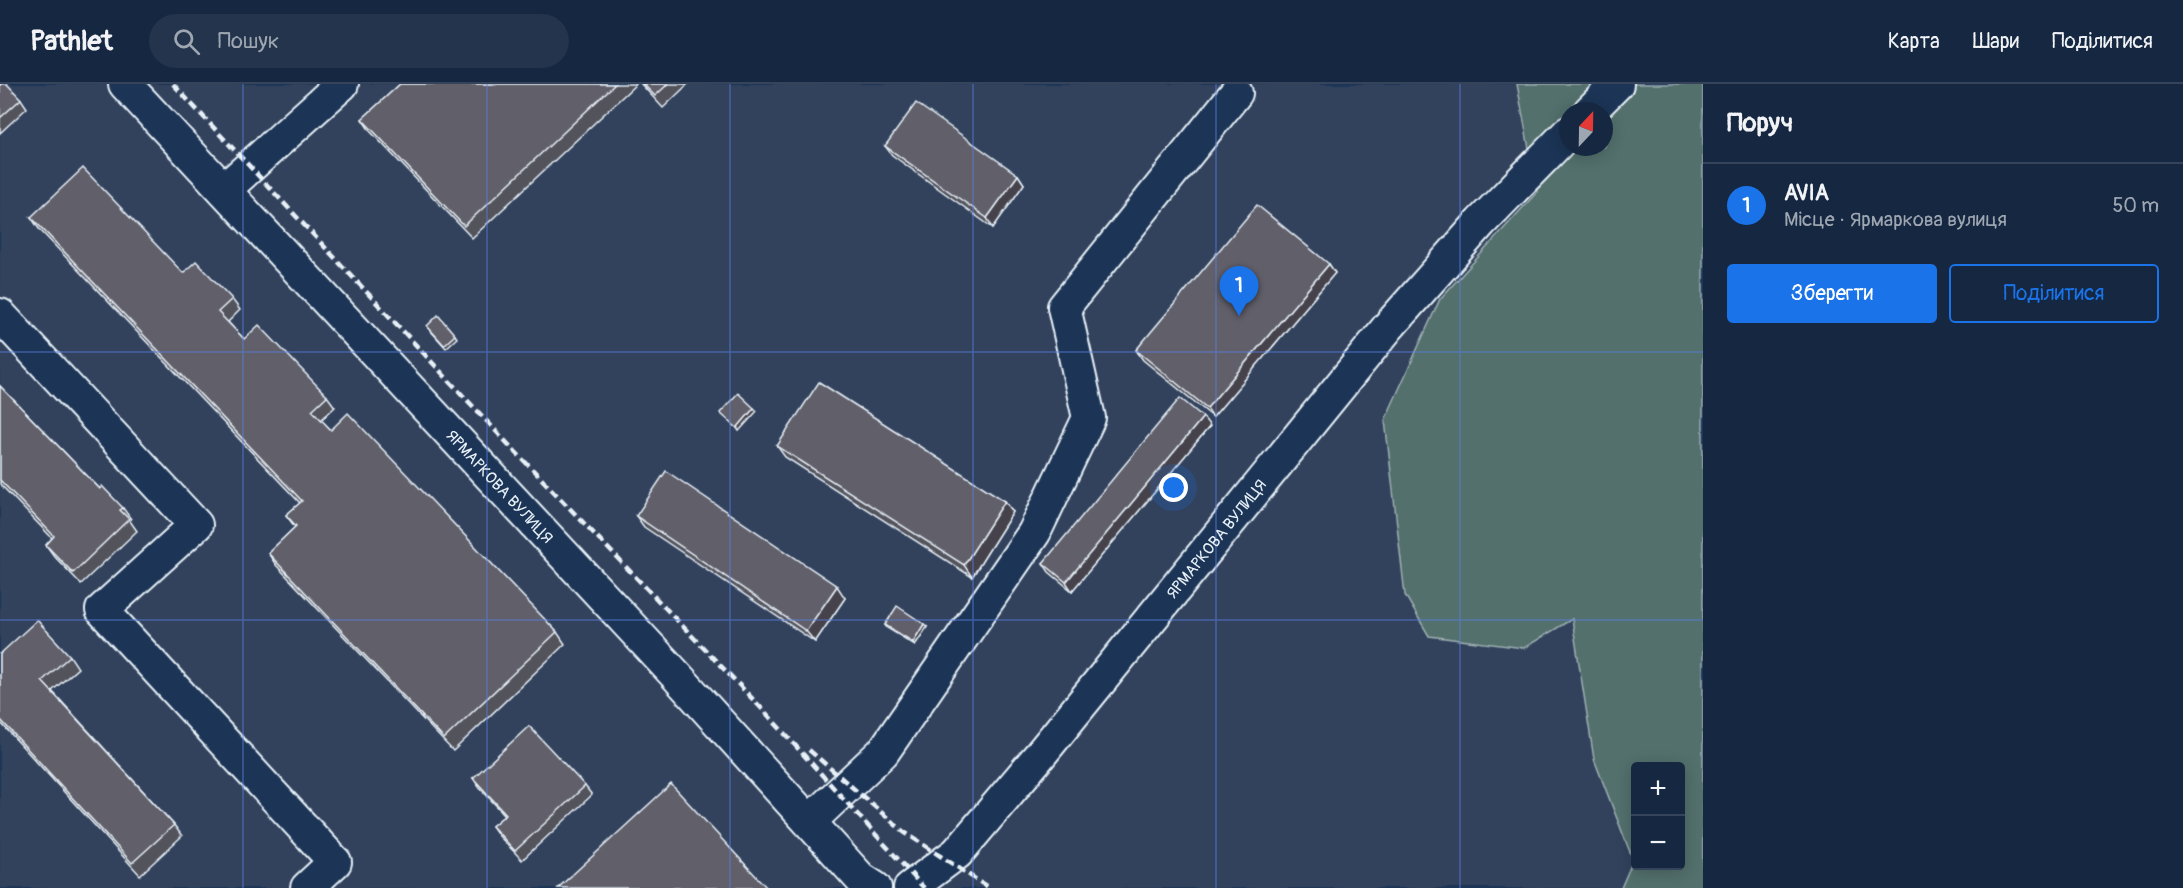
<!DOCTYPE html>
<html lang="uk">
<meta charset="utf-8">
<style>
body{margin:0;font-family:Pangolin,sans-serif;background:#23344c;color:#f1f3f6}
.controls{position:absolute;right:18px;bottom:18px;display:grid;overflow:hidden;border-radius:6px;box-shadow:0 3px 15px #0003}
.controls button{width:54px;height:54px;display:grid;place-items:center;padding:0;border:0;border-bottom:2px solid #35445a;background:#162841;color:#f1f3f6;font:30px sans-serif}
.compass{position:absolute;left:1559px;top:18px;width:54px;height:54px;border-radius:50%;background:#162841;box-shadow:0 3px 15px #0003;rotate:22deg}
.you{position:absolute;left:1174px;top:404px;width:21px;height:21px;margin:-15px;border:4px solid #fff;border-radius:50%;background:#1a73e8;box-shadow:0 0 0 9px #1a73e833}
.badge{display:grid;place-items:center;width:39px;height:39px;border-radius:50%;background:#1a73e8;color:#fff;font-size:20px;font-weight:700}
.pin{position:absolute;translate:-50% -50px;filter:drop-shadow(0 2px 3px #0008)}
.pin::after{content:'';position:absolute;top:32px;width:21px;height:18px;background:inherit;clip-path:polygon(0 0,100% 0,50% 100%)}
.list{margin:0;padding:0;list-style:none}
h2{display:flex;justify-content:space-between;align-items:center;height:78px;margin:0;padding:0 24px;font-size:26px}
h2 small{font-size:20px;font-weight:400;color:#9ea6b1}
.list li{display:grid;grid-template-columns:39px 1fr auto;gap:18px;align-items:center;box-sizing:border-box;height:84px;padding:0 24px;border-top:2px solid #35445a}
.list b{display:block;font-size:22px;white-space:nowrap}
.list p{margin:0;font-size:20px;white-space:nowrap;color:#9ea6b1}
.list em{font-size:20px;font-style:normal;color:#9ea6b1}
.actions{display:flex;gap:12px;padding:18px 24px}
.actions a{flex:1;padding:14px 0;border:2px solid #1a73e8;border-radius:6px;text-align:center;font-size:21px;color:#1a73e8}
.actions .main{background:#1a73e8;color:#fff}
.icon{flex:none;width:33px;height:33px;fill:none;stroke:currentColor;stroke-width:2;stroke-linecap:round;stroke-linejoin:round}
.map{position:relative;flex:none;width:1703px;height:804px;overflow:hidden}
header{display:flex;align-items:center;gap:36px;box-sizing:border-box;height:84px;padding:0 30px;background:#162841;border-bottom:2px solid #35445a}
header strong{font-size:28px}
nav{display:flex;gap:33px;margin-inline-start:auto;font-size:21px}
.search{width:420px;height:54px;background:#23344c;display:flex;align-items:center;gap:15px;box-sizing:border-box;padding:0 21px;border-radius:33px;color:#9ea6b1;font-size:22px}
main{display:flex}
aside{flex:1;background:#162841}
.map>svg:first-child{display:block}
.built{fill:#31425d}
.green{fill:#536f6d;stroke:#9eb0b2;stroke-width:1.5;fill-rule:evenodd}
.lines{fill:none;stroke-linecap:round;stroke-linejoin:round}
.minor-casing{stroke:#e8f1f8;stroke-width:36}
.minor{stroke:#1d3557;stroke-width:32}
.rail{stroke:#e8f1f8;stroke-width:4.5;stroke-dasharray:9 4.5;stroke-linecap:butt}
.wall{fill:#53525c;stroke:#e8f1f8;stroke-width:1.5}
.shaded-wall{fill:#44424b;stroke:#e8f1f8;stroke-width:1.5}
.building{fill:#615f6b;stroke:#e8f1f8;stroke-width:1.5}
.grid{fill:none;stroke:#5a7fe2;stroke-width:1.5;stroke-opacity:0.55}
.labels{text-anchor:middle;stroke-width:4.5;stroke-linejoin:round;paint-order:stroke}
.street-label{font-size:16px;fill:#e8f1f8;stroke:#1d3557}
</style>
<header>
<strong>Pathlet</strong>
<div class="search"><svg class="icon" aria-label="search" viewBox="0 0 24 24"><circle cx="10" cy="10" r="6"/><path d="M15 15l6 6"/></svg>Пошук</div>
<nav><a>Карта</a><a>Шари</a><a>Поділитися</a></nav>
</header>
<main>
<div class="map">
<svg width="1703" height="804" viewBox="0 0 1703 804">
<rect width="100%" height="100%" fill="#1d3557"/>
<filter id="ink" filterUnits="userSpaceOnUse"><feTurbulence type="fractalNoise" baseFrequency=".0167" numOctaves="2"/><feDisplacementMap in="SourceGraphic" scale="12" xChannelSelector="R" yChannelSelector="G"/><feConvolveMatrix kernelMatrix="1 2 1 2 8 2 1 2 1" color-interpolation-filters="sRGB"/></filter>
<g filter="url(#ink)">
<path class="built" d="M0 0H1517L1537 108 1440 215 1405 511 1429 552 1524 564 1572 535 1594 675 1633 776 1621 804H0Z"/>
<path class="green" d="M1517 0H1703V804H1621L1633 776 1594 675 1572 535 1524 564 1429 552 1405 511 1385 336 1440 215 1537 108ZM1568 27H1604V63H1568ZM1636 682H1680V782H1636Z"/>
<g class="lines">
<defs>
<g id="minor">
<path id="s1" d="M125 0 675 590 861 795 875 804"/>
<path d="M1590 27 1617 0"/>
<path d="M224 106 342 0"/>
<path d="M0 231 196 441 102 526 335 778 307 804"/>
<path d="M810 737 883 668 1034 449 1089 334 1064 223 1236 9"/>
<path id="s2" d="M910 804 957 769 1040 671 1389 242 1481 138 1568 49"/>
</g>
</defs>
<use href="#minor" class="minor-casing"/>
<use href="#minor" class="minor"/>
<g class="rail">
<path d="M173 0 509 361 766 629 924 804"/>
<path d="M809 666 904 748 989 804"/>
</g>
</g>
<g class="wall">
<path d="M0 0 21 15 27 24 0 49Z"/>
<path d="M400 0H636L472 154 370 47 362 35Z"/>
<path d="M641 0H688L663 24Z"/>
<path d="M885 62 1018 91 1024 100 993 144 892 71Z"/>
<path d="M31 133 232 215 240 226 228 238 244 255 327 312 335 323 321 336 331 346 557 548 565 560 453 667 276 481 268 469 295 443 286 431 300 419 39 145Z"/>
<path d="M1329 180 1335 189 1213 333 1143 276 1136 266Z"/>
<path d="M429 245 455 251 457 254 446 264Z"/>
<path d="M0 302 100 405 123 424 131 435 130 437 137 447 81 500 54 472 46 461 52 454 0 400Z"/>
<path d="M1210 342 1072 507 1049 488 1043 479Z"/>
<path d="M777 362 1005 417 1013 428 972 493 785 373Z"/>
<path d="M636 432 845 514 815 558 644 443Z"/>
<path d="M885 541 927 543 915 561 887 544Z"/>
<path d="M0 570 70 572 78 584 52 607 174 741 182 752 140 791 0 638Z"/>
<path d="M473 694 585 702 592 711 522 776 499 752 492 742 505 731 479 703Z"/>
</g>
<g class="shaded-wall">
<path d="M1018 91 1024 100 993 144 987 134Z"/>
<path d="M1329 180 1335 189 1213 333 1207 324Z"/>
<path d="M754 324 757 327 739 347 737 344Z"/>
<path d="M1203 333 1210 342 1072 507 1066 498Z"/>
<path d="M1005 417 1013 428 972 493 964 481Z"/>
<path d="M837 502 845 514 815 558 806 547Z"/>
<path d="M924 540 927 543 915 561 913 558Z"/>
</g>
<g class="building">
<path d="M0 0H7L21 15 0 34Z"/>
<path d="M400 0H615L464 142 362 35Z"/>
<path d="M643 0H668L655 12Z"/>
<path d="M916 19 1018 91 987 134 885 62Z"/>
<path d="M83 84 183 189 196 177 232 215 218 228 244 255 259 241 327 312 312 326 331 346 348 329 557 548 444 655 268 469 296 442 286 431 302 417 31 133Z"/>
<path d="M1257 121 1329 180 1207 324 1136 266Z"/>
<path d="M438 231 455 251 444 261 427 242Z"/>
<path d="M819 298 1005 417 964 481 777 362Z"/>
<path d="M0 302 100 405 102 402 123 424 120 426 129 435 73 489 46 461 54 452 0 396Z"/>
<path d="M738 309 754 324 737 344 720 329Z"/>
<path d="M1180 314 1203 333 1066 498 1043 479Z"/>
<path d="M666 387 837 502 806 547 636 432Z"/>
<path d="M897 522 924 540 913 558 885 541Z"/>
<path d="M37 536 70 572 42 597 174 741 132 779 0 635V570Z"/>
<path d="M529 642 585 702 515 767 492 742 506 730 473 694Z"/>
<path d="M671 700 767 804H558Z"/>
</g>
</g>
<path class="grid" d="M243 0V804M487 0V804M730 0V804M973 0V804M1216 0V804M1460 0V804M0 268H1703M0 536H1703"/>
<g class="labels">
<g class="street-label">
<text dy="6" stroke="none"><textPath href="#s1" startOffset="550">ЯРМАРКОВА ВУЛИЦЯ</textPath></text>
<text dy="6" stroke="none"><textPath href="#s2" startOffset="466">ЯРМАРКОВА ВУЛИЦЯ</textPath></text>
</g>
</g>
</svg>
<div class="controls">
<button>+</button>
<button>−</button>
</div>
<svg class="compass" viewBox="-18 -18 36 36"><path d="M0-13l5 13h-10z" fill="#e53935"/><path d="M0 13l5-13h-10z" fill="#9ea6b1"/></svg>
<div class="you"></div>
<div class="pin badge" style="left:1239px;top:232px">1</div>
</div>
<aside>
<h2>Поруч<small></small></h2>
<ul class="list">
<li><span class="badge">1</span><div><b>AVIA</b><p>Місце · Ярмаркова вулиця</p></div><em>50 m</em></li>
</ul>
<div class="actions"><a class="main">Зберегти</a><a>Поділитися</a></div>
</aside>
</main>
